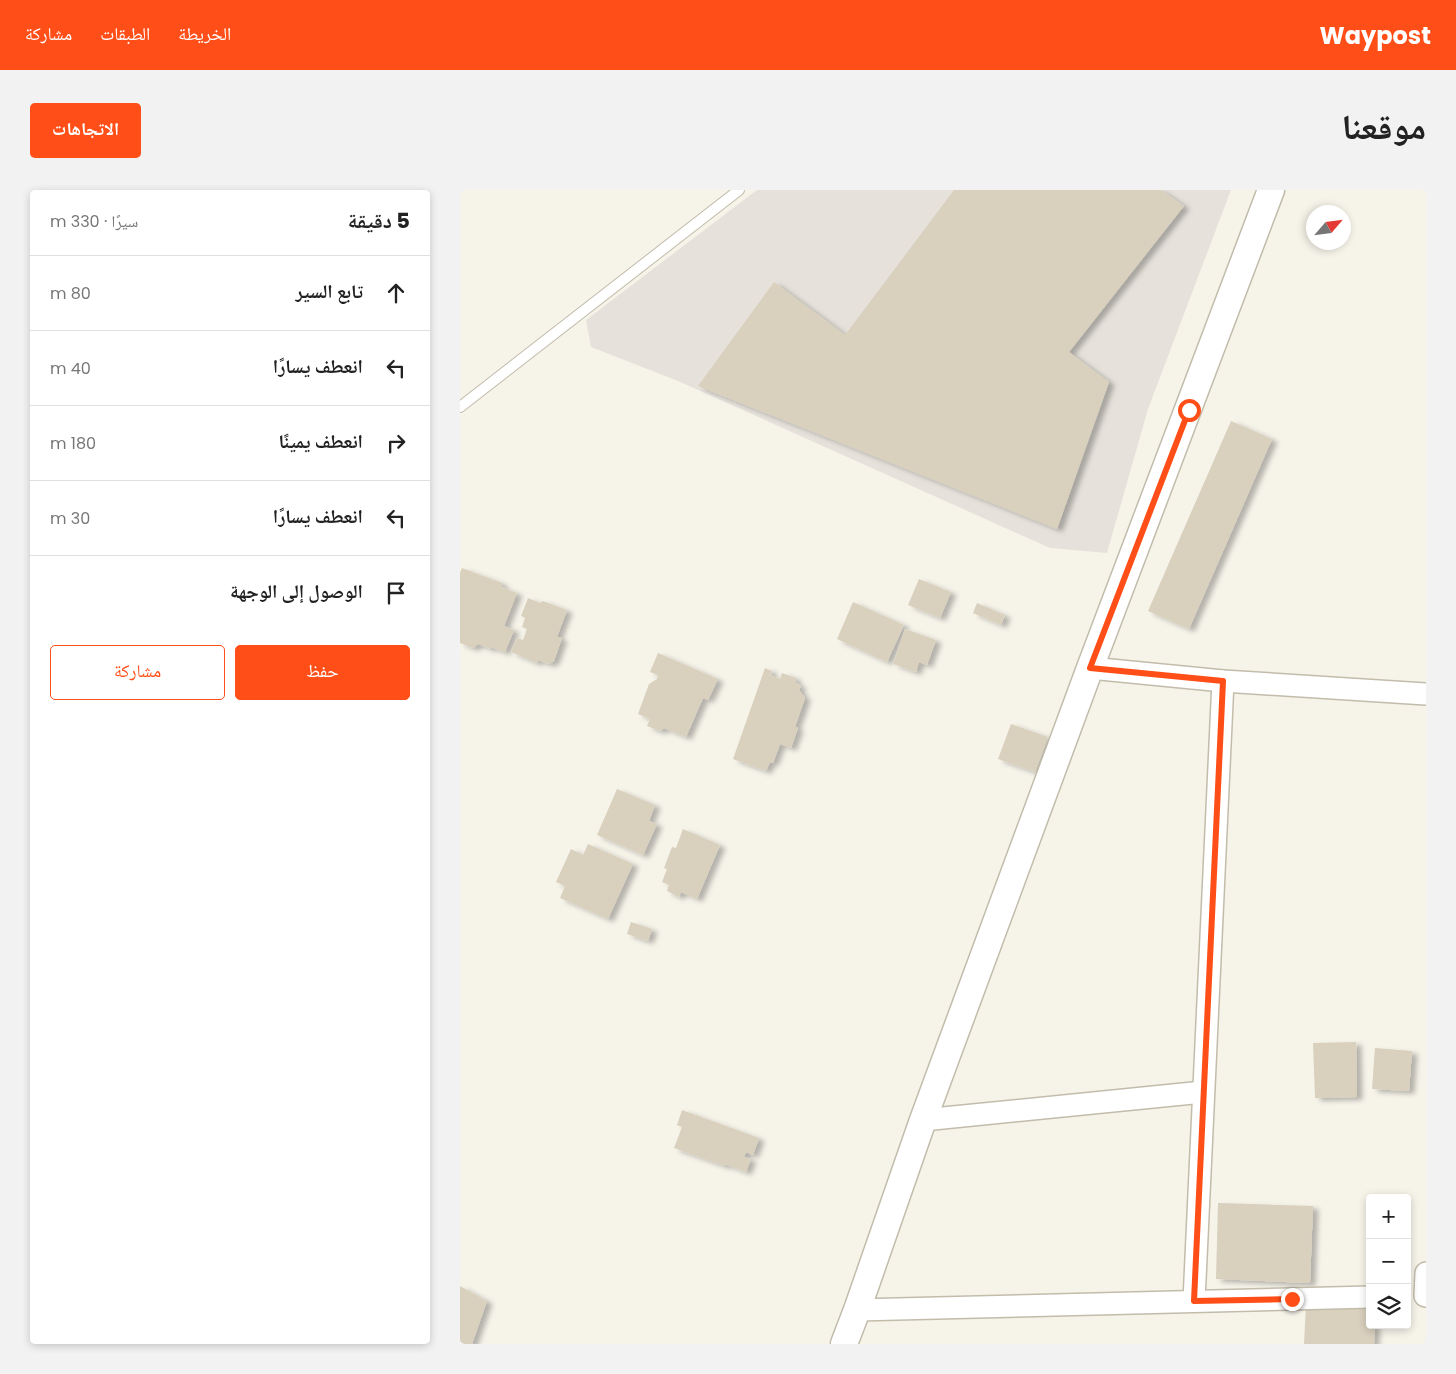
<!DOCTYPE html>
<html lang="ar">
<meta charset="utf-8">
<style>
body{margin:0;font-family:Poppins,"Noto Naskh Arabic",sans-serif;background:#f2f2f2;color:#222;direction:rtl}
.controls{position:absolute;right:15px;bottom:15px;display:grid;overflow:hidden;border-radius:5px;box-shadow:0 2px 8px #0003}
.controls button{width:45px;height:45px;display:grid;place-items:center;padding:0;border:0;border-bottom:1px solid #e0e0e0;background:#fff;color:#222;font:25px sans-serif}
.compass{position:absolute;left:846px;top:15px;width:45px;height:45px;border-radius:50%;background:#fff;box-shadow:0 2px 8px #0003;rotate:62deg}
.stop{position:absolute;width:15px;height:15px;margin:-11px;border:4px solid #ff4e17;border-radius:50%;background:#fff}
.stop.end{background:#ff4e17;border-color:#fff;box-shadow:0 1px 5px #0008}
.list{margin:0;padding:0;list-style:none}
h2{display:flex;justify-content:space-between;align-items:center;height:65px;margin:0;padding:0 20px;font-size:21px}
h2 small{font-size:16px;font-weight:400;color:#767676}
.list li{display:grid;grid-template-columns:32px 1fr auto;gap:15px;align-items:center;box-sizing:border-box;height:75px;padding:0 20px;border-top:1px solid #e0e0e0}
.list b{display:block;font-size:19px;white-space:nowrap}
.list em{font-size:16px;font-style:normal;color:#767676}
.actions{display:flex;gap:10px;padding:15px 20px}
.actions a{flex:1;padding:11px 0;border:1px solid #ff4e17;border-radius:5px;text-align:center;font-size:18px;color:#ff4e17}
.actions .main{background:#ff4e17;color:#fff}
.icon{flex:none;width:28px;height:28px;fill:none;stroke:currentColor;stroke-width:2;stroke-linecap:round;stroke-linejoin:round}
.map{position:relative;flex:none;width:966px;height:1154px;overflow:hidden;direction:ltr;border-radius:5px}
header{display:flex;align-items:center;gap:30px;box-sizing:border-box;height:70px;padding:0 25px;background:#ff4e17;color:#fff}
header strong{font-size:24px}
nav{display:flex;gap:28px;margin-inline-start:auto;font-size:18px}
.intro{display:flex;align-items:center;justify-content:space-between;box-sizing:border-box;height:120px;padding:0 30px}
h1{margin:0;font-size:35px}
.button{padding:12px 22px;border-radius:5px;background:#ff4e17;color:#fff;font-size:18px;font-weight:700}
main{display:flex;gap:30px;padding:0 30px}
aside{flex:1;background:#fff;border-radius:5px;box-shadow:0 2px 8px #0003}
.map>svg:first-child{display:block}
.industrial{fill:#e6e2db}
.building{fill:#d9d0be;filter:url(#shadow)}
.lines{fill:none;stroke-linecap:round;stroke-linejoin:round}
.service-casing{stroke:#c2bcab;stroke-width:12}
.minor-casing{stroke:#c2bcab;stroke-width:24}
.tertiary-casing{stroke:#c2bcab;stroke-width:29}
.service{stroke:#fff;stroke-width:10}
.minor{stroke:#fff;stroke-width:21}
.tertiary{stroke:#fff;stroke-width:26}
.route{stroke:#ff4e17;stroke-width:6}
</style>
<header>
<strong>Waypost</strong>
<nav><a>الخريطة</a><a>الطبقات</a><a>مشاركة</a></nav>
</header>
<div class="intro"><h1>موقعنا</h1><a class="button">الاتجاهات</a></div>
<main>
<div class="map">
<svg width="966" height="1154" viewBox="0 0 966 1154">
<defs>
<filter id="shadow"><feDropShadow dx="5.5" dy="3" stdDeviation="2.5" flood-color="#0004"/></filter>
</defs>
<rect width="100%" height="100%" fill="#f6f3e9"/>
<path class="industrial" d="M297 0H771L688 219 647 363 590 358 218 191 131 157 126 130Z"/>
<g class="building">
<path d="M494 0H701L724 16 609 162 649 192 597 339 238 196 314 92 385 145Z"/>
<path d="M771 231 812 249 729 439 688 421Z"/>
<path d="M2 378 42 393V397L57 403 44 436 54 440 45 462 31 457V459L18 454 13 458 0 453V383Z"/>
<path d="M459 389 491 402 480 428 448 415Z"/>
<path d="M68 408 80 413 83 411 107 420 97 447 102 448 94 471 89 474 78 470 77 473 51 462 57 448 63 450 67 439 62 437 65 428 61 426Z"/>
<path d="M393 412 444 435 427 472 377 449Z"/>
<path d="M517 413 545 425 541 435 513 423Z"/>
<path d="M445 439 476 450 467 475 459 472 456 482 433 474Z"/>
<path d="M198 463 258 489 248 510 243 508 226 547 204 538 200 541 187 536 190 529 178 524 189 494 197 489 198 485 190 482Z"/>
<path d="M305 478 312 481 310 485 320 489 322 483 336 488 335 492 341 496 339 500 345 508 335 537 338 538 331 558 320 554 313 573 310 572 306 581 273 569Z"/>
<path d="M551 534 588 547 575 582 538 569Z"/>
<path d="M157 599 195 615 189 631 197 634 183 665 137 645Z"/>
<path d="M223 639 260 655 237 709 221 702 219 707 207 701 209 695 202 692 207 679 204 678 212 657 216 658Z"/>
<path d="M128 654 173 674 148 729 100 708 105 696 96 692 111 659 123 665Z"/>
<path d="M171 732 192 739 188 751 167 744Z"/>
<path d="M896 852 897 907 855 908 853 853Z"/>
<path d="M915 858 952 861 949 901 912 899Z"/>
<path d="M222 920 299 948 293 965 286 962 284 967 291 969 286 982 265 974V976L214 958 222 937 217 935Z"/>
<path d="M758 1013 853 1016 850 1093 756 1089Z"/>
<path d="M0 1096 27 1111 12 1154H0Z"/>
<path d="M846 1115 910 1119V1135H915L914 1154H844Z"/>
</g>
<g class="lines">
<defs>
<path id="service" d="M0 217 279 0"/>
<g id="minor">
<path d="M630 478 763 491 966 504"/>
<path d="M463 930 743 902"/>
<path d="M965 1106 966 1083"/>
<path d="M734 1111 763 491"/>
<path d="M397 1120 910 1107"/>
</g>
<path id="tertiary" d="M384 1154 397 1120 463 930 630 478 811 0"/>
</defs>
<use href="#service" class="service-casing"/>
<use href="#minor" class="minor-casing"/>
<use href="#tertiary" class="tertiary-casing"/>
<use href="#service" class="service"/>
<use href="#minor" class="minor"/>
<use href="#tertiary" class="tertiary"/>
</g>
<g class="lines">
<path class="route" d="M729 220 630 478 763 491 734 1111 832 1109"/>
</g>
</svg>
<div class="controls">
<button>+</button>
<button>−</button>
<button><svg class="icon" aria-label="layers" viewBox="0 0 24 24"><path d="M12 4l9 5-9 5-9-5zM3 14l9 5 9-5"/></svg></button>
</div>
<svg class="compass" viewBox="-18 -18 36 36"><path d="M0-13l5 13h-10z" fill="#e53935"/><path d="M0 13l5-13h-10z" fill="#767676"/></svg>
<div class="stop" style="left:729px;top:220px"></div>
<div class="stop end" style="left:832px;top:1109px"></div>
</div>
<aside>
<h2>5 دقيقة<small>سيرًا · 330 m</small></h2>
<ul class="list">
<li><svg class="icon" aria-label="ahead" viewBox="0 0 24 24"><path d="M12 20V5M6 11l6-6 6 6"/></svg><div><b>تابع السير</b></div><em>80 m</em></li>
<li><svg class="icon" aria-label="left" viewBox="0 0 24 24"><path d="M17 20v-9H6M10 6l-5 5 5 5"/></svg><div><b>انعطف يسارًا</b></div><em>40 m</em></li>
<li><svg class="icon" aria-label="right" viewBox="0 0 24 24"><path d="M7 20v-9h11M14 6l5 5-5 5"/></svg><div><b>انعطف يمينًا</b></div><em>180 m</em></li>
<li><svg class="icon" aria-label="left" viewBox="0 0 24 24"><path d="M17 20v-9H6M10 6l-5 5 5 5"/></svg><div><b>انعطف يسارًا</b></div><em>30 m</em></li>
<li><svg class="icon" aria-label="arrive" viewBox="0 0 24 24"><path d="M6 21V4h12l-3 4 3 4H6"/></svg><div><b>الوصول إلى الوجهة</b></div></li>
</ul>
<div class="actions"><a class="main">حفظ</a><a>مشاركة</a></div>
</aside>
</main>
